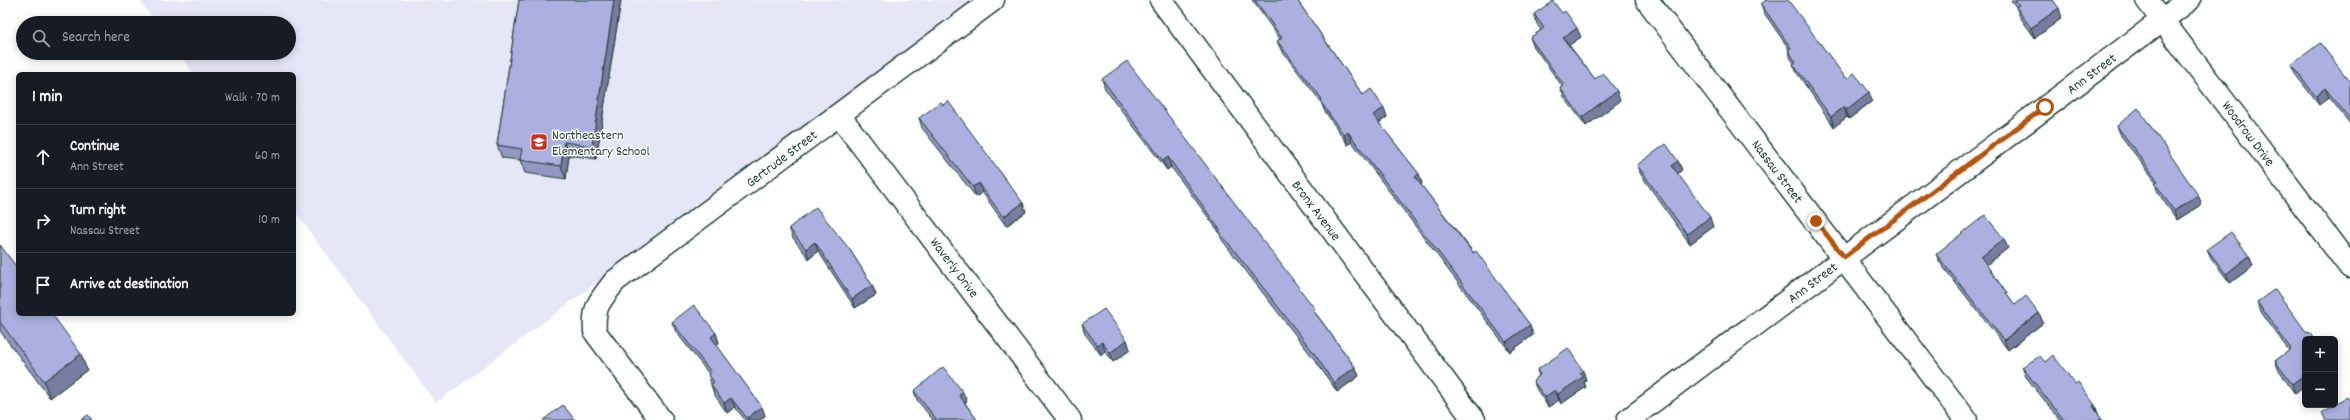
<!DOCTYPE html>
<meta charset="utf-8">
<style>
body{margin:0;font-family:Dekko,sans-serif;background:#20242c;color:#f1f3f6}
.controls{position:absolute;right:12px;bottom:12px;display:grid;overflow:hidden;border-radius:6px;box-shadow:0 2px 10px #0003}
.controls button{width:36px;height:36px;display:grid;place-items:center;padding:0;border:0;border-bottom:1px solid #363941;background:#171b24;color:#f1f3f6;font:20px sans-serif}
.stop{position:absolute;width:12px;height:12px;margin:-9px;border:3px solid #b45309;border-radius:50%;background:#fff}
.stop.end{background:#b45309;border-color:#fff;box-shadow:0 1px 4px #0008}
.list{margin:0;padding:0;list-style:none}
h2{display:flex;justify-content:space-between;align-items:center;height:52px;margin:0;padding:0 16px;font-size:17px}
h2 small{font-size:13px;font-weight:400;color:#9ea1a6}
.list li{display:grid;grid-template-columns:26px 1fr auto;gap:12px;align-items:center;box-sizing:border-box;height:64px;padding:0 16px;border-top:1px solid #363941}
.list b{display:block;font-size:15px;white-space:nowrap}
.list p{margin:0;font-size:13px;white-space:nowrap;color:#9ea1a6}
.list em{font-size:13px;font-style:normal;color:#9ea1a6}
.icon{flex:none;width:22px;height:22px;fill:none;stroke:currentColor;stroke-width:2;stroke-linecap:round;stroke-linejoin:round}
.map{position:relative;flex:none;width:2350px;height:420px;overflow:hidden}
.search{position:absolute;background:#171b24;box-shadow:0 2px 10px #0003;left:16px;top:16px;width:280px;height:44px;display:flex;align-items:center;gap:10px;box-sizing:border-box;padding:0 14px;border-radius:22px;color:#9ea1a6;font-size:15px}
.panel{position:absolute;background:#171b24;box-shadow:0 2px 10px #0003;left:16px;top:72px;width:280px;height:244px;border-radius:6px}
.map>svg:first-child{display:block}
.built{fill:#e6e7f6}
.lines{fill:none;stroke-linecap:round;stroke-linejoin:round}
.minor-casing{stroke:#1f3d34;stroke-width:25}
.minor{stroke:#fff;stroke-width:22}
.wall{fill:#9497c2;stroke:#1f3d34}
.shaded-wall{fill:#787b9e;stroke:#1f3d34}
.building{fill:#acb0e1;stroke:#1f3d34}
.route{stroke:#b45309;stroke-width:5}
.labels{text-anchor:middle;stroke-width:3;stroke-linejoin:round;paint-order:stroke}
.street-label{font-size:14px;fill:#1f3d34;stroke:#fff}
.poi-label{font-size:14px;fill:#1f3d34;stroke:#fff;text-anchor:start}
</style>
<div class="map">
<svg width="2350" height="420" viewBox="0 0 2350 420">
<rect width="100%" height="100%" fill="#fff"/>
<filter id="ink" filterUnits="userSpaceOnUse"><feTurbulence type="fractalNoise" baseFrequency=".025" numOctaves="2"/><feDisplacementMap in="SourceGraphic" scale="8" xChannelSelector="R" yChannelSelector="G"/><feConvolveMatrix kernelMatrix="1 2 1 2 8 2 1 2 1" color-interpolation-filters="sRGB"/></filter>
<g filter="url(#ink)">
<path class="built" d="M139 0H973L436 403 294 210V74H194L178 53H289V23H156Z"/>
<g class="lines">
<defs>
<g id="minor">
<path d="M1161 0 1474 420"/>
<path d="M1647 0 1966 420"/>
<path d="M2147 0 2350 267"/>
<path d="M839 115 1070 420"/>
<path d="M661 420 595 332C593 305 600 301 615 281L993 0"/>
<path d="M1628 420 2189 0"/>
</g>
</defs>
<use href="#minor" class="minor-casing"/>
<use href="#minor" class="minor"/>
</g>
<g class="wall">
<path d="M519 0H621L596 159 569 155 566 179 525 173 520 160 502 158 497 145Z"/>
<path d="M1252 0H1297L1363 95 1384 108 1387 117 1379 123 1419 174 1422 184 1421 185 1530 325 1533 335 1510 352 1352 142 1348 145 1324 110 1321 102 1281 50 1277 41 1280 39Z"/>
<path d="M2011 0H2053L2062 18 2035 38 2020 17 2016 7Z"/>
<path d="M1761 4 1845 77 1872 101 1849 119 1847 117 1834 127 1797 73 1793 64 1794 63 1791 59 1788 50 1789 49 1764 13Z"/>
<path d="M1562 13 1581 37 1569 45 1595 79 1620 101 1586 126 1564 97 1560 88 1562 86 1534 47 1530 38 1541 30 1537 24 1534 14Z"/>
<path d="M2291 65 2350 82V124L2329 97 2319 105 2295 74Z"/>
<path d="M1102 79 1317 315 1355 367 1359 376 1337 392 1317 363 1222 240 1219 232 1171 167 1167 170 1105 89Z"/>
<path d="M919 118 1023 203 1026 212 1006 226 982 192 976 197 922 128Z"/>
<path d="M2117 126 2202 204 2177 220 2158 193 2155 183 2156 182 2121 136Z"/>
<path d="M1678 161 1682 170 1677 174 1713 227 1690 244 1641 175 1637 165Z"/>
<path d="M789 228 850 250 872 285 876 295 855 308 818 251 809 259 793 238Z"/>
<path d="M0 245 87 370 50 398 0 331Z"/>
<path d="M2008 248 1986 265 2015 305 2039 313 2043 323 2008 350 1940 263 1936 254Z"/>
<path d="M2207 249 2249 256 2253 266 2230 283 2211 258Z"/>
<path d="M2257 302 2307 333 2305 339V386L2295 394 2279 371 2275 361 2289 351 2261 312Z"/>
<path d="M672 322 716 333 719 343 716 345 762 407 765 416 760 420H745L735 407 727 413 714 394 711 385V384L708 374H709L676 332Z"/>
<path d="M1082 324 1127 340 1130 350 1113 362 1105 351 1101 355 1085 334Z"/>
<path d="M2045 362 2075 384 2095 405 2098 414 2102 420H2060L2026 377 2022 367Z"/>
<path d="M1537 370 1583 371 1586 380 1584 382 1586 387 1561 404 1559 400 1548 407 1537 390 1533 381 1539 376Z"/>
<path d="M914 391 967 401 965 403 977 420H933L917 400Z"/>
</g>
<g class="shaded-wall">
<path d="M614 0H621L596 159 592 146Z"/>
<path d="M2059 8 2062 18 2035 38 2031 28Z"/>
<path d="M1577 28 1581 37 1567 47 1563 38Z"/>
<path d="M2325 88 2329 97 2319 105 2316 96Z"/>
<path d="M1617 91 1620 101 1586 126 1582 117Z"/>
<path d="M1869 92 1872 101 1849 119 1846 110Z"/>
<path d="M1844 107 1847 117 1834 127 1831 117Z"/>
<path d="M1384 108 1387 117 1377 124 1373 115Z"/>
<path d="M1348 132 1352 142 1348 145 1344 135Z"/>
<path d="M564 142 569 155 566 179 561 166Z"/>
<path d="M1168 157 1171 167 1167 170 1163 161Z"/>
<path d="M1678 161 1682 170 1675 176 1672 166Z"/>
<path d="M1419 174 1422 184 1419 187 1415 177Z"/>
<path d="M979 183 982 192 976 197 973 187Z"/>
<path d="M2198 195 2202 204 2177 220 2174 211Z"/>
<path d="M1023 203 1026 212 1006 226 1003 217Z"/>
<path d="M1710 217 1713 227 1690 244 1687 234Z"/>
<path d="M2004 239 2008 248 1984 267 1981 257Z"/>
<path d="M815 242 818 251 809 259 806 249Z"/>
<path d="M2249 256 2253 266 2230 283 2226 274Z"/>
<path d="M872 285 876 295 855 308 852 299Z"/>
<path d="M2039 313 2043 323 2008 350 2004 340Z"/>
<path d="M1530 325 1533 335 1510 352 1506 342Z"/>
<path d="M716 333 719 343 714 347 711 337Z"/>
<path d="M1127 340 1130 350 1113 362 1110 353Z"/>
<path d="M1102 342 1105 351 1101 355 1097 345Z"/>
<path d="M81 354 87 370 50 398 44 381Z"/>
<path d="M1355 367 1359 376 1337 392 1334 383Z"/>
<path d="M1583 371 1586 380 1584 382 1586 387 1561 404 1558 394 1580 373Z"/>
<path d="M2305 374V386L2295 394 2292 384Z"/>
<path d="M1555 390 1559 400 1548 407 1545 397Z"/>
<path d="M963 392 967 401 963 405 959 395Z"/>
<path d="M731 398 735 407 727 413 724 403Z"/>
<path d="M2095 405 2098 414 2093 406Z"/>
<path d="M762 407 765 416 760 420H748L747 418Z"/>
</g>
<g class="building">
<path d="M519 0H614L592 146 564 142 561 166 520 160 522 149 497 145Z"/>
<path d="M1255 0H1297L1363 95 1371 89 1384 108 1373 115 1419 174 1415 177 1473 253 1476 251 1530 325 1506 342 1348 132 1344 135 1320 101 1322 99 1277 41 1282 38Z"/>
<path d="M1766 0H1788L1845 77 1848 78 1854 73 1869 92 1846 110 1844 107 1831 117 1793 64 1796 62 1788 50 1791 48 1761 4Z"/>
<path d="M2015 0H2053L2059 8 2031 28 2016 7 2019 5Z"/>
<path d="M1553 1 1562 13 1565 11 1577 28 1563 38 1595 79 1603 73 1617 91 1582 117 1560 88 1564 85 1530 38 1544 28 1534 14Z"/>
<path d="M2320 43 2350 82V119L2325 88 2316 96 2291 65Z"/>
<path d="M1127 61 1315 309 1313 310 1355 367 1334 383 1314 353 1219 231 1220 230 1168 157 1163 161 1102 79Z"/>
<path d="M948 101 1023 203 1003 217 979 183 973 187 919 118 941 102 943 105Z"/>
<path d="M2138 108 2198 195 2174 211 2155 183 2158 181 2117 126Z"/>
<path d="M1666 144 1678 161 1672 166 1710 217 1687 234 1637 165Z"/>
<path d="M816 207 850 250 872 285 852 299 815 242 806 249 789 228Z"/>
<path d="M1985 215 2004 239 1981 257 2015 305 2026 296 2039 313 2004 340 1936 254Z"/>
<path d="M2231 232 2249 256 2226 274 2207 249Z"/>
<path d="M0 245 18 269V314H52L81 354 44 381 0 322Z"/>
<path d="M2275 289 2307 333 2309 332 2314 339H2305V374L2292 384 2275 361 2291 349 2257 302Z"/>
<path d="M694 305 716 333 711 337 762 407 747 418 731 398 724 403 711 385 714 382 708 374 711 372 672 322Z"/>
<path d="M1104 309 1127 340 1110 353 1102 342 1097 345 1082 324Z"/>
<path d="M1568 348 1583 371 1580 373 1583 377 1558 394 1555 390 1545 397 1533 381 1540 375 1537 370Z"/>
<path d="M2053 355 2075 384 2078 382 2095 405 2093 406 2102 420H2064L2022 367 2040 356 2045 362Z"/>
<path d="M943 367 963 392 959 395 977 420H937L914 391Z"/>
<path d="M2347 397 2350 401V420H2326L2322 413Z"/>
<path d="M563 405 575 420H543Z"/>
<path d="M88 415 92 420H81Z"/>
</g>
</g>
<g class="lines" filter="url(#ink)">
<path class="route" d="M1816 221 1844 257 2045 107"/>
</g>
<defs>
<symbol id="school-square" viewBox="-11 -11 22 22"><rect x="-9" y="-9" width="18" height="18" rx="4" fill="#c8321e" stroke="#fff"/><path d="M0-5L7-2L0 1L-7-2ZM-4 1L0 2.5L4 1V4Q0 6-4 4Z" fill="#fff"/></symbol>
</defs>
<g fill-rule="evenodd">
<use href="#school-square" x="529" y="132" width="20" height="20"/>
</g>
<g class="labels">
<g class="street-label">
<text transform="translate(2091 73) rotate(-37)" y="5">Ann Street</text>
<text transform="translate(2249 133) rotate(53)" y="5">Woodrow Drive</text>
<text transform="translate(781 158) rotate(-37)" y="5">Gertrude Street</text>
<text transform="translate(1778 171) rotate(53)" y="5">Nassau Street</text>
<text transform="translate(1317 210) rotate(53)" y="5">Bronx Avenue</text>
<text transform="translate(955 267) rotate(53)" y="5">Waverly Drive</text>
<text transform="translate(1812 282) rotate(-37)" y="5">Ann Street</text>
</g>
<g class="poi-label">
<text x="552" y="139">Northeastern<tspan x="552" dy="16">Elementary School</tspan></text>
</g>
</g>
</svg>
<div class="controls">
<button>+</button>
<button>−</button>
</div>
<div class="stop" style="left:2045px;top:107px"></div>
<div class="stop end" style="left:1816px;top:221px"></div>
<div class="search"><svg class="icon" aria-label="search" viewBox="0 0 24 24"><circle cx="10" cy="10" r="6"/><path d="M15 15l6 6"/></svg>Search here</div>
<section class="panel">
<h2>1 min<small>Walk · 70 m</small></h2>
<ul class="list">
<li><svg class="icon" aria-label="ahead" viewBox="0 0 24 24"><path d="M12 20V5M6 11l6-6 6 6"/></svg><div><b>Continue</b><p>Ann Street</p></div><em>60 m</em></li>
<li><svg class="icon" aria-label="right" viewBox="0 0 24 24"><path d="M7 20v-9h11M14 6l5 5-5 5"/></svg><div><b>Turn right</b><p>Nassau Street</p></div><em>10 m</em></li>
<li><svg class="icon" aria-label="arrive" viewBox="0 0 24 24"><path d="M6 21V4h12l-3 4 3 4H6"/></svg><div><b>Arrive at destination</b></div></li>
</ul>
</section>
</div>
